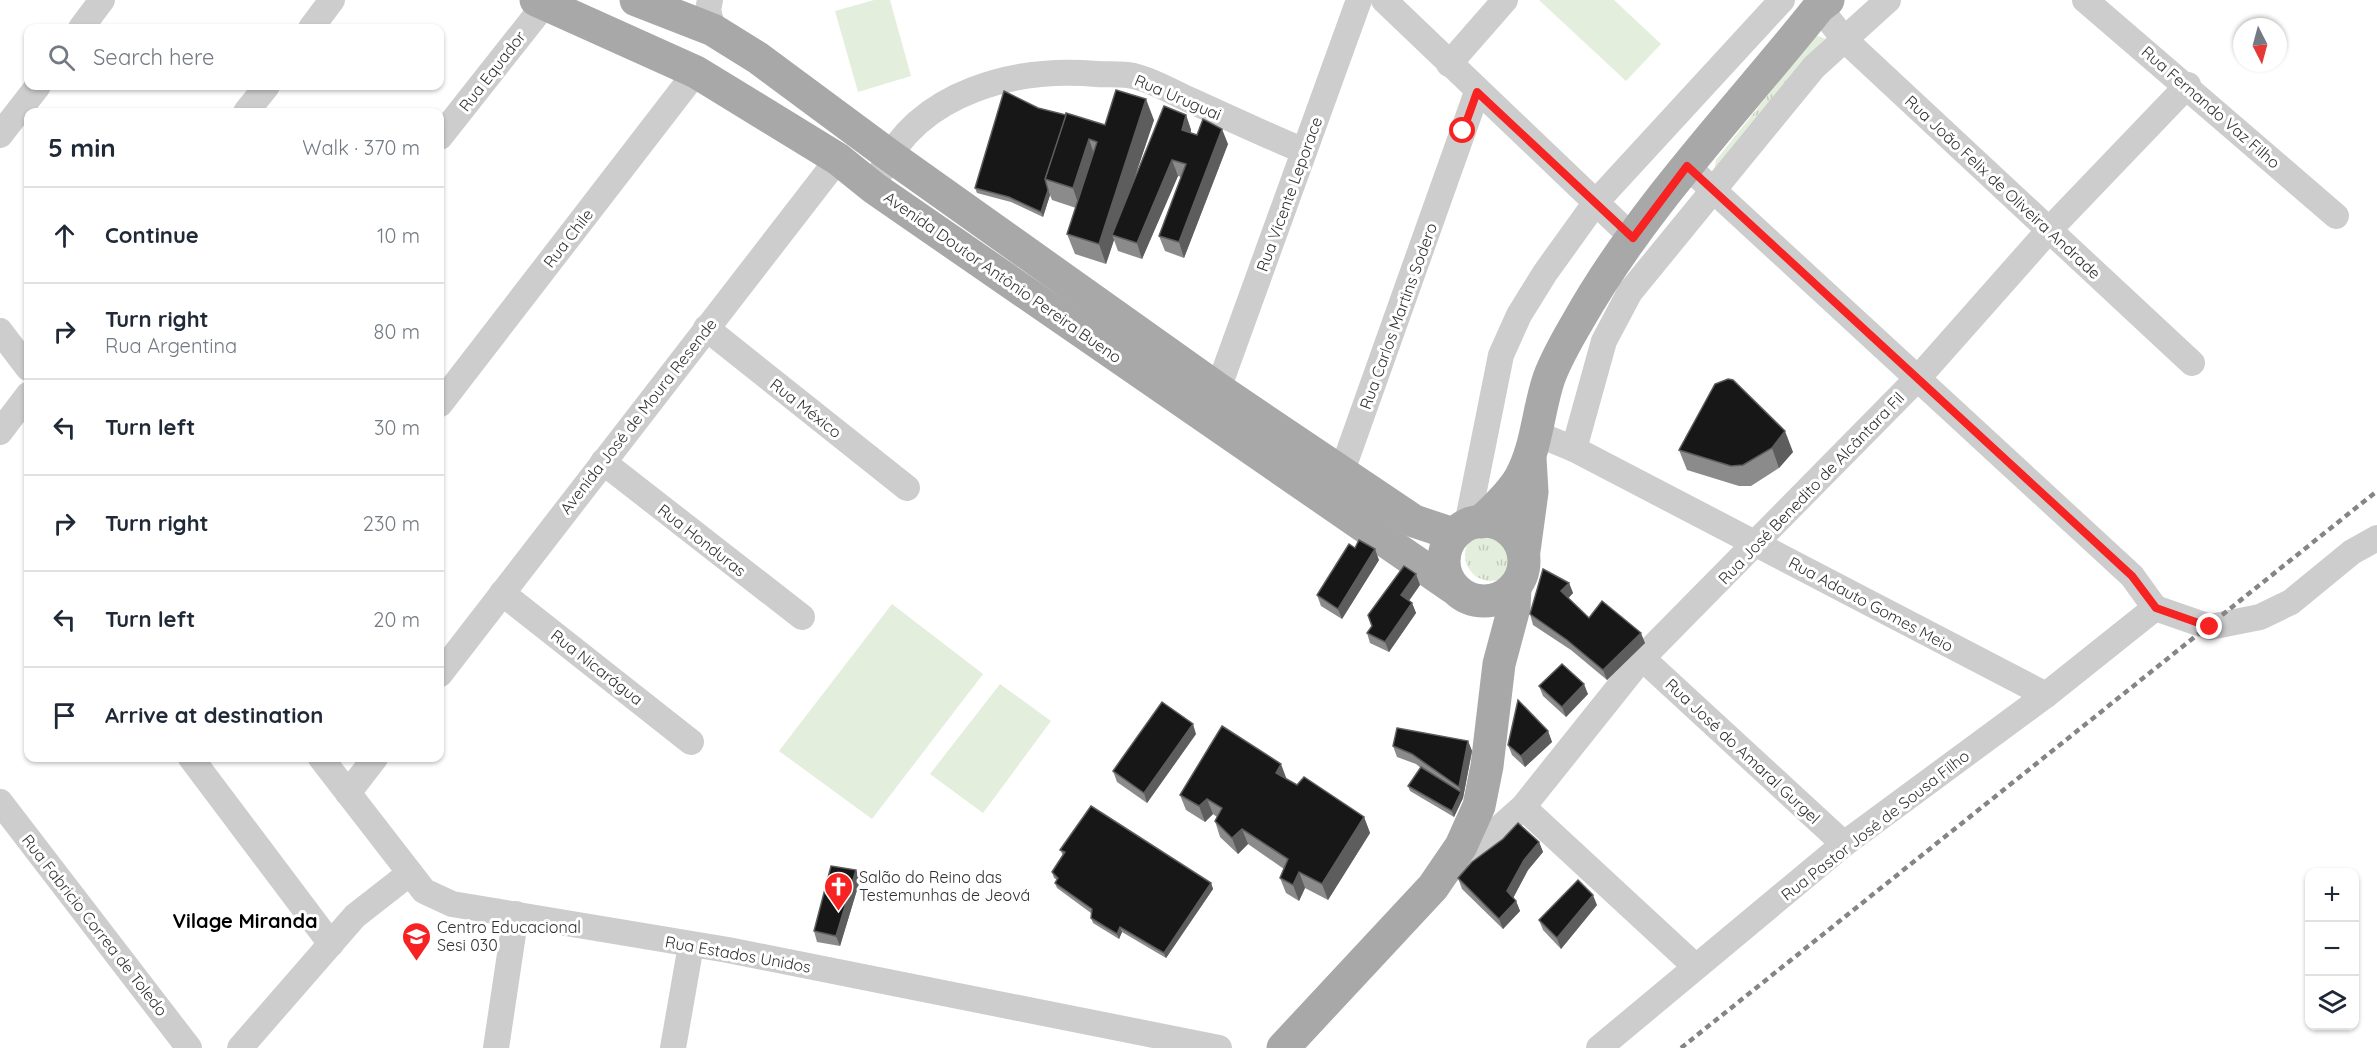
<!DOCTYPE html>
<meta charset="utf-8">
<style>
body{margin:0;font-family:Quicksand,sans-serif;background:#f6f6f7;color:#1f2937}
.controls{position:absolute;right:18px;bottom:18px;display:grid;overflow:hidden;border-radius:12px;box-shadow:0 2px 4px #0004}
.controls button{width:54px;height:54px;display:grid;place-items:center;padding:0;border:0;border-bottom:2px solid #e0e1e3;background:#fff;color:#1f2937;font:30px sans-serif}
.compass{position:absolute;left:2233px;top:18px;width:54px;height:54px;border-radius:50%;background:#fff;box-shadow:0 2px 4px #0004;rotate:174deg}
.stop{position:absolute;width:18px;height:18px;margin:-14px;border:4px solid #f62322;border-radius:50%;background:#fff}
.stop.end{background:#f62322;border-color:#fff;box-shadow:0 2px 6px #0008}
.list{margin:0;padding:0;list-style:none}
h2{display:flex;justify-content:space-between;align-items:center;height:78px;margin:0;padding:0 24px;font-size:26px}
h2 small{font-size:20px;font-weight:400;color:#747a83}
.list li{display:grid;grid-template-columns:39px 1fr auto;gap:18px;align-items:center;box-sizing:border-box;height:96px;padding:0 24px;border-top:2px solid #e0e1e3}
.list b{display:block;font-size:22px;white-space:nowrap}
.list p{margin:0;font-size:20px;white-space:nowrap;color:#747a83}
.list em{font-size:20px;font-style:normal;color:#747a83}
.icon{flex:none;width:33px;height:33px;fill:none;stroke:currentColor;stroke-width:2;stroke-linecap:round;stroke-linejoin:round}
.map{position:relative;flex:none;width:2377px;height:1048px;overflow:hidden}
.search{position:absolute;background:#fff;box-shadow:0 2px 4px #0004;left:24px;top:24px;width:420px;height:66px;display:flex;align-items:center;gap:15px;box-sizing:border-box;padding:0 21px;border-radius:12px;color:#747a83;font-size:22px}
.panel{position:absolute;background:#fff;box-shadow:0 2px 4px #0004;left:24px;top:108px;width:420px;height:654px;border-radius:12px}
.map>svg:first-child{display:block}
.grass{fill:url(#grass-tufts)}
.pitch{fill:#e4eedc}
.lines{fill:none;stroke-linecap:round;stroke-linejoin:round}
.minor{stroke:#cdcdcd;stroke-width:26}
.major{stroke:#a8a8a8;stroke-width:33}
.rail{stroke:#858585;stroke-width:4.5;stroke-dasharray:6 4.5;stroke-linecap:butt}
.wall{fill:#8b8b8b}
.shaded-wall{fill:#5d5d5d}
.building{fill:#171717;stroke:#5d5d5d;stroke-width:1.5}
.route{stroke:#f62322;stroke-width:8}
.labels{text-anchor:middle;stroke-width:6;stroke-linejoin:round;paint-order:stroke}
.street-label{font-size:16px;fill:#303030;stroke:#fff}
.poi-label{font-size:16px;fill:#303030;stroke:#fff;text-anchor:start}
.quarter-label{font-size:20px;font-weight:bold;fill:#000;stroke:#fff}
</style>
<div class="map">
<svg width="2377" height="1048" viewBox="0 0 2377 1048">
<defs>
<pattern id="grass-tufts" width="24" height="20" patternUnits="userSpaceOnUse" patternTransform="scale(1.5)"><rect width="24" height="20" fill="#e4eedc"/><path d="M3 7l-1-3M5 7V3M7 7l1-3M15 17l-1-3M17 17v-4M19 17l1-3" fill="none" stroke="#c4ccbd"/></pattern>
</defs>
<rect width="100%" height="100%" fill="#fff"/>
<g class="grass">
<path d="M1816 35 1826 39 1714 171 1716 160Z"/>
<circle cx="1491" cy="555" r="26"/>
</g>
<g class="pitch">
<path d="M874 0H890L911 76 858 92 835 11Z"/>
<path d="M1539 0H1614L1661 44 1626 81Z"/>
<path d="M892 604 983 674 872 819 779 751Z"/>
<path d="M1000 684 1051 721 983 813 930 774Z"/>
</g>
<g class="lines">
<g class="minor">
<path d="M710 0 708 10 713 30"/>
<path d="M1384 0 1633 238"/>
<path d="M2085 0 2336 216"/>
<path d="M1819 7 1844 39 2192 363"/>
<path d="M81 28 102 0"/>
<path d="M311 28 332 0"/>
<path d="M1449 64 1505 0"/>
<path d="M246 112 267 86"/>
<path d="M0 135 38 86"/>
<path d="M440 137 545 4"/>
<path d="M1687 166 2132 576 2155 608"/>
<path d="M882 170C920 91 1016 67 1097 74 1110 75 1125 73 1137 77 1156 82 1174 93 1192 101 1229 118 1266 135 1304 151"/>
<path d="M706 328 907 488"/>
<path d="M0 331 28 368"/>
<path d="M1218 389 1359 0"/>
<path d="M440 404 696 72"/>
<path d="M0 432 28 395"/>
<path d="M1535 433 1574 449 2046 695"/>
<path d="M1574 449 1604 341 1630 292 1814 67 1888 0"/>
<path d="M603 462 802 617"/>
<path d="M1342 471 1477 92"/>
<path d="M1467 525 1501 355 1519 315 1545 273 1596 202 1782 0"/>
<path d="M502 593 691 742"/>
<path d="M2155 608 2210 627 2260 617 2291 602 2352 552 2377 538"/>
<path d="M1642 658 1844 844"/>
<path d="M440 674 838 159"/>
<path d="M191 758 331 944"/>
<path d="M321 758 424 891 452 904 728 950 1219 1048"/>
<path d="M348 793 375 758"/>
<path d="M0 802 189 1048"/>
<path d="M1523 807 1696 967"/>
<path d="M1454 868 1523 807 1642 658 1919 377 2050 229 2188 85"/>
<path d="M240 1048 355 916 410 873"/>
<path d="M496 1048 516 914"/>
<path d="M673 1048 691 945"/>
<path d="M1599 1048 1844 844 2046 695 2155 608"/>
</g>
<g class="major">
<path d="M536 0 696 72 838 159 874 188 1452 587"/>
<path d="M636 0 713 30 758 58 889 155 1218 389 1414 521 1453 534"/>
<circle cx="1484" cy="561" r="40"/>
<path d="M1481 522C1495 508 1510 495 1520 478 1537 448 1538 410 1549 378 1556 359 1568 338 1578 321 1643 206 1737 110 1819 7L1828 0"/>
<path d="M1524 551 1532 492 1530 458"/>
<path d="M1283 1048 1433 887 1461 846 1479 806 1487 766 1499 664 1514 608 1515 588"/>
</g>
<path class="rail" d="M1681 1048 2377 491"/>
</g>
<g class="wall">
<path d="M1038 108 1105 125 1154 120 1131 188 1186 115 1191 130V133L1228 144 1184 258 1165 251 1159 236 1181 177 1178 176 1142 259 1118 251 1114 240 1106 264 1075 254 1067 234 1076 208 1052 200 1050 195 1043 217 1011 202 977 193 975 188Z"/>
<path d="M1715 384 1793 452 1779 468 1751 486H1739L1687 470 1679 450Z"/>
<path d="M1379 560 1342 619 1321 606 1317 595Z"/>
<path d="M1569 583 1573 593 1568 598 1589 618 1645 643 1607 680 1571 650 1533 625 1530 614Z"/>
<path d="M1420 585 1409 601 1412 603 1416 613 1389 652 1370 643 1367 633Z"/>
<path d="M1539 686 1588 694 1566 717 1543 696Z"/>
<path d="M1548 731 1552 742 1525 767 1512 755 1508 745Z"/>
<path d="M1196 734 1147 803 1117 782 1113 771Z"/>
<path d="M1468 741 1472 751 1463 798 1454 817 1410 791 1408 786 1421 768 1416 764 1397 757 1393 746Z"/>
<path d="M1286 779 1364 817 1370 833 1328 900 1305 888 1299 901 1286 893 1280 878 1284 869 1248 844 1238 854 1220 837 1215 821 1217 817 1213 814 1205 822 1186 810 1180 795Z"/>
<path d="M1539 842 1543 852 1528 870 1513 898 1516 901 1520 911 1503 929 1462 889 1458 878Z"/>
<path d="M1060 850 1211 883 1213 889 1166 958 1122 932 1119 939 1093 923 1091 918V913L1057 888 1055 883 1057 880 1054 878 1052 872 1063 855Z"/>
<path d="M856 870 860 880 840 946 817 942 814 931Z"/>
<path d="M1597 905 1561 949 1543 930 1539 920Z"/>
</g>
<g class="shaded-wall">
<path d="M1146 99 1154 120 1115 236 1112 235 1114 240 1106 264 1099 244Z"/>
<path d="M1186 115 1191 130 1187 145 1182 130Z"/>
<path d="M1222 129 1228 144 1184 258 1179 242Z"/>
<path d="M1089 139 1096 160 1080 209 1073 188Z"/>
<path d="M1172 160 1178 176 1142 259 1137 243Z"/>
<path d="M1048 190 1050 195 1043 217 1041 212Z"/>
<path d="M1785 431 1793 452 1779 468 1772 448Z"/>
<path d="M1375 549 1379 560 1342 619 1338 609Z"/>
<path d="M1416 574 1420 585 1405 606 1401 595Z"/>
<path d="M1569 583 1573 593 1565 602 1561 591Z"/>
<path d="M1412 603 1416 613 1389 652 1385 642Z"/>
<path d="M1641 633 1645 643 1607 680 1603 670Z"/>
<path d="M1584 684 1588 694 1566 717 1562 707Z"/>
<path d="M1193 724 1196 734 1147 803 1144 793Z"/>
<path d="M1548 731 1552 742 1525 767 1521 756Z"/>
<path d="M1468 741 1472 751 1463 798 1454 817 1452 811 1461 792 1459 787Z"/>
<path d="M1281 764 1287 780 1276 773Z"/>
<path d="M1207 799 1213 814 1205 822 1199 806Z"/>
<path d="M1364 817 1370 833 1328 900 1322 884Z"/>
<path d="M1242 829 1248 844 1238 854 1232 838Z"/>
<path d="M1539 842 1543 852 1528 870 1511 902 1507 891 1524 860Z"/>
<path d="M856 870 860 880 840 946 836 936Z"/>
<path d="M1299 872 1305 888 1299 901 1293 885Z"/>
<path d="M1211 883 1213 889 1166 958 1164 953Z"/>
<path d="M1593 895 1597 905 1561 949 1557 938Z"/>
<path d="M1516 901 1520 911 1503 929 1499 919Z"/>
<path d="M1120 927 1122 932 1119 939 1117 934Z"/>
</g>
<g class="building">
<path d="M1116 90 1146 99 1099 244 1067 234 1097 142 1089 139 1073 188 1045 179 1066 113 1105 125Z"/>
<path d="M1004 91 1038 108 1066 115 1045 179 1048 190 1041 212 1009 197 975 188Z"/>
<path d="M1164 106 1186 115 1182 130 1197 135 1203 119 1222 129 1179 242 1159 236 1186 164 1172 160 1137 243 1112 235Z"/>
<path d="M1728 379 1733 380 1785 431 1772 448 1743 465 1731 466 1679 450 1715 384Z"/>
<path d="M1359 540 1375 549 1338 609 1317 595 1349 544 1355 548Z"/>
<path d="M1404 566 1416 574 1401 595 1412 603 1385 642 1367 633 1372 626 1368 615Z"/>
<path d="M1543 569 1569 583 1561 591 1589 618 1602 601 1641 633 1603 670 1567 640 1530 614Z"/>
<path d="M1562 664 1584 684 1562 707 1539 686Z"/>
<path d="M1518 700 1548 731 1521 756 1508 745Z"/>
<path d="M1162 702 1193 724 1144 793 1113 771Z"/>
<path d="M1222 726 1281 764 1276 773 1297 785 1304 777 1364 817 1322 884 1299 872 1293 885 1280 878 1288 859 1242 829 1232 838 1215 821 1222 808 1207 799 1199 806 1180 795Z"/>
<path d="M1397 728 1468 741 1459 787 1412 754 1393 746Z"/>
<path d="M1421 767 1461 792 1452 811 1408 786Z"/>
<path d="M1091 806 1211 883 1164 953 1120 927 1117 934 1091 918 1092 909 1055 883 1058 878 1052 872 1065 852 1060 850Z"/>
<path d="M1518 823 1539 842 1524 860 1507 891 1516 901 1499 919 1458 878 1472 862 1503 839Z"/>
<path d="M831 866 856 870 836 936 814 931Z"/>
<path d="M1578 880 1593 895 1557 938 1539 920Z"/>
</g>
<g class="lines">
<path class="route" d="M1463 131 1477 92 1633 238 1687 166 2132 576 2156 608 2210 627"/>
</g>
<defs>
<symbol id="church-pin" viewBox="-11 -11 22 30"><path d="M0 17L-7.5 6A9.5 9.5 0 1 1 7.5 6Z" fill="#f62322" stroke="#fff"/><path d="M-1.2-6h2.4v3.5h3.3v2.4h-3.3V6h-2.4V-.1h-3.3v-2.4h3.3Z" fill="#fff"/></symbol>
<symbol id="school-pin" viewBox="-11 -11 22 30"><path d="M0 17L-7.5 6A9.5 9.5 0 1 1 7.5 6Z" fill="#f62322" stroke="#fff"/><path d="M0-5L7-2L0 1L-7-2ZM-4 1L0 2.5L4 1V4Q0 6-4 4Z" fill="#fff"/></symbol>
</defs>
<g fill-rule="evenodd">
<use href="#church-pin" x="822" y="870" width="33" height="45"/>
<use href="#school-pin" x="400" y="920" width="33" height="45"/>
</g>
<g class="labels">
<g class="street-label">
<text transform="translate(492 71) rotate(-52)" y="6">Rua Equador</text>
<text transform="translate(1178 97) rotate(23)" y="6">Rua Uruguai</text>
<text transform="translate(2211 107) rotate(41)" y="6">Rua Fernando Vaz Filho</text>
<text transform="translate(2003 187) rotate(43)" y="6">Rua João Felix de Oliveira Andrade</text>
<text transform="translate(1289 194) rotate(-70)" y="6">Rua Vicente Leporace</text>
<text transform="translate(568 238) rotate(-52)" y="6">Rua Chile</text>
<text transform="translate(1003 277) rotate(35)" y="6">Avenida Doutor Antônio Pereira Bueno</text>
<text transform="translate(1398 316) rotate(-70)" y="6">Rua Carlos Martins Sodero</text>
<text transform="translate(806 408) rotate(38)" y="6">Rua México</text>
<text transform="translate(638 416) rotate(-52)" y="6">Avenida José de Moura Resende</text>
<text transform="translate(1811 488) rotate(-46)" y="6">Rua José Benedito de Alcântara Fil</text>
<text transform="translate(702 540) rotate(38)" y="6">Rua Honduras</text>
<text transform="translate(1871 604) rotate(28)" y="6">Rua Adauto Gomes Meio</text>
<text transform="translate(597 667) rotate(38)" y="6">Rua Nicarágua</text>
<text transform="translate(1743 751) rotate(43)" y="6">Rua José do Amaral Gurgel</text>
<text transform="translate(1875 825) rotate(-38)" y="6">Rua Pastor José de Sousa Filho</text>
<text transform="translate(95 925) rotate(52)" y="6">Rua Fabricio Correa de Toledo</text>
<text transform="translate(738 954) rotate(10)" y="6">Rua Estados Unidos</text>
</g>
<g class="poi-label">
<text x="859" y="883">Salão do Reino das<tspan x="859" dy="18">Testemunhas de Jeová</tspan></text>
<text x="437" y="933">Centro Educacional<tspan x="437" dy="18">Sesi 030</tspan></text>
</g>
<g class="quarter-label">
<text x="245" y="928">Vilage Miranda</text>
</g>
</g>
</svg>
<div class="controls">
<button>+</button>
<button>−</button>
<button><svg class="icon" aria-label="layers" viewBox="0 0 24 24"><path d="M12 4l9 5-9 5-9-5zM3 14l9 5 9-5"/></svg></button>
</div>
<svg class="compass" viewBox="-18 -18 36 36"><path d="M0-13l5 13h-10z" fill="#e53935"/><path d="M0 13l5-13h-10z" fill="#747a83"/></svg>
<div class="stop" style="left:1463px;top:131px"></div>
<div class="stop end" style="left:2210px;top:627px"></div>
<div class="search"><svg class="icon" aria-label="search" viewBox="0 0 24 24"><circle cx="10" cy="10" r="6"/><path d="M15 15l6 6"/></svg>Search here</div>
<section class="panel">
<h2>5 min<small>Walk · 370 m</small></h2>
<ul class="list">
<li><svg class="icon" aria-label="ahead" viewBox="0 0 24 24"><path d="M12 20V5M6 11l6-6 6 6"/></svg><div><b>Continue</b></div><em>10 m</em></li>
<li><svg class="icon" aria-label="right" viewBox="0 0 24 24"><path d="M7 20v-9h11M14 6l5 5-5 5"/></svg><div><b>Turn right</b><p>Rua Argentina</p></div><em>80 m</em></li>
<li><svg class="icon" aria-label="left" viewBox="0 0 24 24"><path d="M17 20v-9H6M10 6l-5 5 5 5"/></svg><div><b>Turn left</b></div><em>30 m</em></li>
<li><svg class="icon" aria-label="right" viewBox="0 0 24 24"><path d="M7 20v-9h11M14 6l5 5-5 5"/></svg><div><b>Turn right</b></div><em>230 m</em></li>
<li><svg class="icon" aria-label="left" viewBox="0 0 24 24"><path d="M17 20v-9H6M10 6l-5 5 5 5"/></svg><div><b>Turn left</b></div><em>20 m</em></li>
<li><svg class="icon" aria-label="arrive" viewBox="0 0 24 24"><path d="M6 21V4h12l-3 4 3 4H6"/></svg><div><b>Arrive at destination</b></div></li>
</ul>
</section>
</div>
